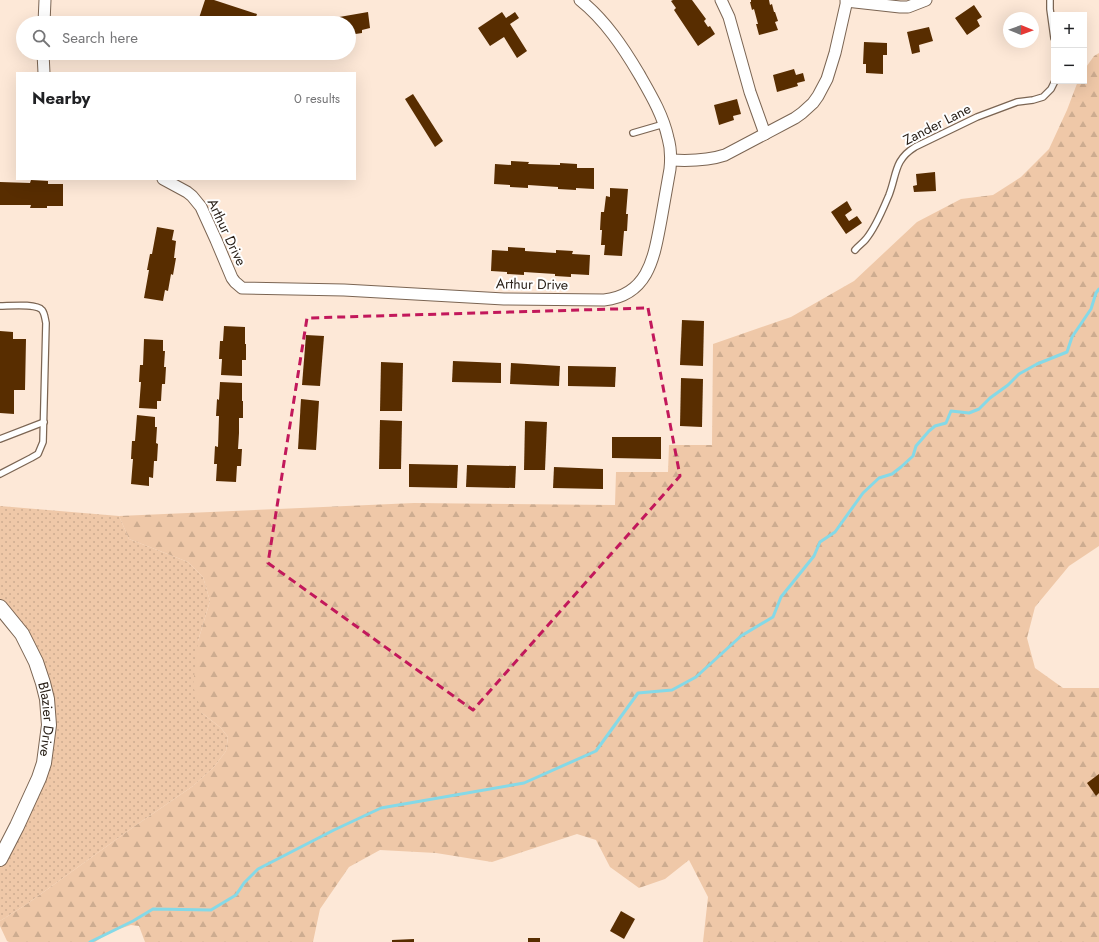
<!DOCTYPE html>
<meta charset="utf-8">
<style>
body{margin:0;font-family:Jost,sans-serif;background:#f6f6f6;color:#202124}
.controls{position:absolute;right:12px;top:12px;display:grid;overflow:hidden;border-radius:0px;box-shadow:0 4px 16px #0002}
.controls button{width:36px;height:36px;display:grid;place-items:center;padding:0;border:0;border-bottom:1px solid #e0e0e0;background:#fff;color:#202124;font:20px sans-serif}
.compass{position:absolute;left:1003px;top:12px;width:36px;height:36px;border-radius:50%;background:#fff;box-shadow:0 4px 16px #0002;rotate:91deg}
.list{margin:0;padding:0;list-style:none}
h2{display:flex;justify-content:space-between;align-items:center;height:52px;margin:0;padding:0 16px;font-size:17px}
h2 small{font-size:13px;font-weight:400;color:#757577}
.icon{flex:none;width:22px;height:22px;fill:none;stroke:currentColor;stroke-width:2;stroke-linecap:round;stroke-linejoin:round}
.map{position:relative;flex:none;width:1099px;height:942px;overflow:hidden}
.search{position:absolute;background:#fff;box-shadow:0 4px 16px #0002;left:16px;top:16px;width:340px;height:44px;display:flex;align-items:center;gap:10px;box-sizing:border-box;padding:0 14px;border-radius:22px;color:#757577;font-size:15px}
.panel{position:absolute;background:#fff;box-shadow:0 4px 16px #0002;left:16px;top:72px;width:340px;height:108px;border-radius:0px}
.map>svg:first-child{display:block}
.grass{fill:url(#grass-dots)}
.forest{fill:url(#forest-firs)}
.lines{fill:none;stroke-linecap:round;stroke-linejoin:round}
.stream{stroke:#85d9e7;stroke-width:3}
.building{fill:#582d00}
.service-casing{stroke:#7b6553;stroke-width:8}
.minor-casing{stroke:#7b6553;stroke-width:13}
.tertiary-casing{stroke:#7b6553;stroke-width:16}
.service{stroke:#fff;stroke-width:5.5}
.minor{stroke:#fff;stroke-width:11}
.tertiary{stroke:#fff;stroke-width:14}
.marked{fill:none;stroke:#c2185b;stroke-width:3;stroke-dasharray:8 5;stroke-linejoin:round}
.labels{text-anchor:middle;stroke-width:4;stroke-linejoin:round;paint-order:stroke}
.street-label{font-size:14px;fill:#2a2119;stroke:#fff}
</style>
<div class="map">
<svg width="1099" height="942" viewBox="0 0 1099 942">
<defs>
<pattern id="grass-dots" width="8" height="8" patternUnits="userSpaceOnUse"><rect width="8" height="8" fill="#efc8a8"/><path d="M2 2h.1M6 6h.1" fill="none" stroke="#cdac90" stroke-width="1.8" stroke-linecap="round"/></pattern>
<pattern id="forest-firs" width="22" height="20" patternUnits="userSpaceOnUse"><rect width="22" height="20" fill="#efc8a8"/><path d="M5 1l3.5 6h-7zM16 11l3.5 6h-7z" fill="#cdac90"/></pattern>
</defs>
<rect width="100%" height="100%" fill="#fde8d7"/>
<path class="grass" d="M0 506 119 516 129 539 188 562 203 577 210 601 198 641 202 713 221 728 228 737 226 751 214 767 193 786 132 828 27 904 0 921V859L44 763 43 683 0 607Z"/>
<path class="forest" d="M1099 53V546L1069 566 1035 607 1027 638 1035 668 1063 688H1099V942H703L708 897 689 860 665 879 639 888 610 867 596 840 577 834 492 862 436 853 380 850 349 867 320 909 313 942H145L139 926 131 925 110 932 95 942H9L7 941 0 926V921L27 904 132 828 193 786 214 767 226 751 228 737 221 728 202 713 193 686 198 641 210 601 203 577 188 562 129 539 119 516 414 503 615 505 616 472H668L669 445H712L713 344 791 317 854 281 917 222 961 199 993 195 1021 177 1049 149 1067 110 1078 81H1084V70L1094 56Z"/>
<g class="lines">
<path class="stream" d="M90 942 133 921 153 909 211 910 236 895 244 883 258 869 334 830 381 808 524 783 596 751 638 693 672 690 696 677 741 636 773 617 781 597 814 556 820 542 835 532 863 493 879 478 892 474 901 467 913 456 916 446 929 431 935 426 946 423 951 411 969 413 979 409 990 398 1008 385 1019 374 1037 364 1067 352 1072 337 1091 309 1096 293 1099 289"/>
</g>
<g class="building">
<path d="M205 0H214L257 14 254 23H215L199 18Z"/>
<path d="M673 0H692L706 19 704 21 708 27 710 26 715 34 698 46 674 10 676 8 671 1Z"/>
<path d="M751 0H769L770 5 772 4 774 12H775L778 21 775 22 778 30 759 35 756 24H758L754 9 752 10 750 2H751Z"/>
<path d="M974 5 982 17 977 20 980 26 967 35 955 18Z"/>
<path d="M368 12 370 28 362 30V33L349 35V23H322V20Z"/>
<path d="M502 12 506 18 515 12 519 18 510 24 527 51 517 58 504 37 490 46 478 28Z"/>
<path d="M265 16 313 21V23H264Z"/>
<path d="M929 27 933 41 919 45 920 52 912 54 907 32Z"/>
<path d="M864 42 887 43V55H883V74L866 73V64H863Z"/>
<path d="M794 69 796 75 803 73 805 81 797 83 798 86 777 92 773 75Z"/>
<path d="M413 94 443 141 435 147 405 99Z"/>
<path d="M737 99 741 114 733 116 734 120 719 125 714 105Z"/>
<path d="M511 161 529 162 528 164 560 165V163L577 164V168H594V189L576 188V190L558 189V187L528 185V188L510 187V185L494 184 495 164 511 165Z"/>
<path d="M935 172 936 191 914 192 913 186 917 185 916 174Z"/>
<path d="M31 180 48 181V184H63V206H47V208H30L31 205H0V182L30 183Z"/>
<path d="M610 188 628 189 626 214H628L627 231H624L622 256 604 255 605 245H601L602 230H600L601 212H604L606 196 610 197Z"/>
<path d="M847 201 852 210 845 215 849 221 857 216 862 223 846 234 831 212Z"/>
<path d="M157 227 174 230 172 240 176 241 174 258H176L173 275 171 274 168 291 165 290 163 301 144 298 149 270H147L150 254H152Z"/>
<path d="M508 247 525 248V251L556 253V250L573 251 572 254 590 255 589 275 571 274V277L555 276V274L524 272V275L507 274V272L491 271 492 250 508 251Z"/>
<path d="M682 320 704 321 703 366 680 365Z"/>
<path d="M224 326 245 327V344H246V360H242V376L221 375 222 359H219L220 341H223Z"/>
<path d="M0 331 13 332V339H26L25 390H14V414L0 413Z"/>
<path d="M306 335 324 336 320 386 302 385Z"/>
<path d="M144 339 163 340V351H165L164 367H166L165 384H162L161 401H157V409L139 408 141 382H139L140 365H143Z"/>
<path d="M453 361 501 363V383L452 382Z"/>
<path d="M381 362 403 363 402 411H380Z"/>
<path d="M511 363 560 366 559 386 510 384Z"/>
<path d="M568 366 616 367 615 387 568 386Z"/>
<path d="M681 378 703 379 702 427 680 426Z"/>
<path d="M220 382 242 383V401H243V418H239V433L238 449H242L241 466H237L236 482 216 481 217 464H214L215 446 218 447 219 416H216L217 399 219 400Z"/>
<path d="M301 399 319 401 316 450 298 449Z"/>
<path d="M137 415 155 417V427H157L156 443 158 444 157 461H154L153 478 149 477V486L131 484 133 459H131L132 441H135Z"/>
<path d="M380 420 402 421 401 469H379Z"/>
<path d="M525 421 547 422 545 470H524Z"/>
<path d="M612 437H661V459L612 458Z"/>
<path d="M409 464 458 465 457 488 409 487Z"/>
<path d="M467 465 516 466 515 488 466 487Z"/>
<path d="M554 467 603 469V489L553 488Z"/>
<path d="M1099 774V793L1096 796 1087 783Z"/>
<path d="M621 911 635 919 624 939 610 931Z"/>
<rect x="528" y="938" width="12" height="4"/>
<path d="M414 939V942H392V940Z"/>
</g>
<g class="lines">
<defs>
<g id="service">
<path d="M1050 0V9L1054 38"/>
<path d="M633 133 664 124"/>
<path d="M855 250C858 246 863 243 866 239 876 227 883 209 889 195 897 174 894 160 915 147L977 117 1017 102 1033 100 1043 97 1051 89 1055 81"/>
<path d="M0 306C9 306 36 303 42 310 45 314 45 319 46 323L43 442 38 454 31 458 0 474"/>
<path d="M0 439 44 422"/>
</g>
<g id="minor">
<path d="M721 0 729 17 750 92 765 134"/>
<path d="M846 1 900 7H908L926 0"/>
<path d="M44 23 45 0"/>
<path d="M43 53 44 73"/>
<path d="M671 160C689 161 707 161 725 155L795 118 802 113 813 103 818 96 827 79 835 53 847 0"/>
<path d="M163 179 187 192 192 196 201 207 216 240 232 278 235 282 242 288 344 290 504 299 604 300C649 295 654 257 661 220 664 203 667 186 670 169 671 159 671 148 668 138 663 115 651 95 639 74 623 47 605 20 580 0"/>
</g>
<g id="tertiary">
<path id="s1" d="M0 607 22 634 36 662 43 683 47 699 49 725 44 763 39 778 17 826 0 859"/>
</g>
</defs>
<use href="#service" class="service-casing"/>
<use href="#minor" class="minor-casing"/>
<use href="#tertiary" class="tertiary-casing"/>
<use href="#service" class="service"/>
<use href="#minor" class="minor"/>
<use href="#tertiary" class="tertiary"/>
</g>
<path class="marked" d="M648 308 680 476 473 710 268 563 307 318Z"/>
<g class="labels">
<g class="street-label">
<text transform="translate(937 124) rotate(-27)" y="5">Zander Lane</text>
<text transform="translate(227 232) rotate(65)" y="5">Arthur Drive</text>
<text transform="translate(532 284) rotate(1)" y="5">Arthur Drive</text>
<text dy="5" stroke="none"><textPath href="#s1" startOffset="125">Blazier Drive</textPath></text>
</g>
</g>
</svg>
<div class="controls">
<button>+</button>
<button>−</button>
</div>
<svg class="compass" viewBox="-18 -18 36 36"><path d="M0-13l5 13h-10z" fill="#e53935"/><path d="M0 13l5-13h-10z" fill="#757577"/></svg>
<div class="search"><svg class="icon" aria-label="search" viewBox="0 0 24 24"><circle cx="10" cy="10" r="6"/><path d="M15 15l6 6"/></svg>Search here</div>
<section class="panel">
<h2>Nearby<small>0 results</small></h2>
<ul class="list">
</ul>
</section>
</div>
